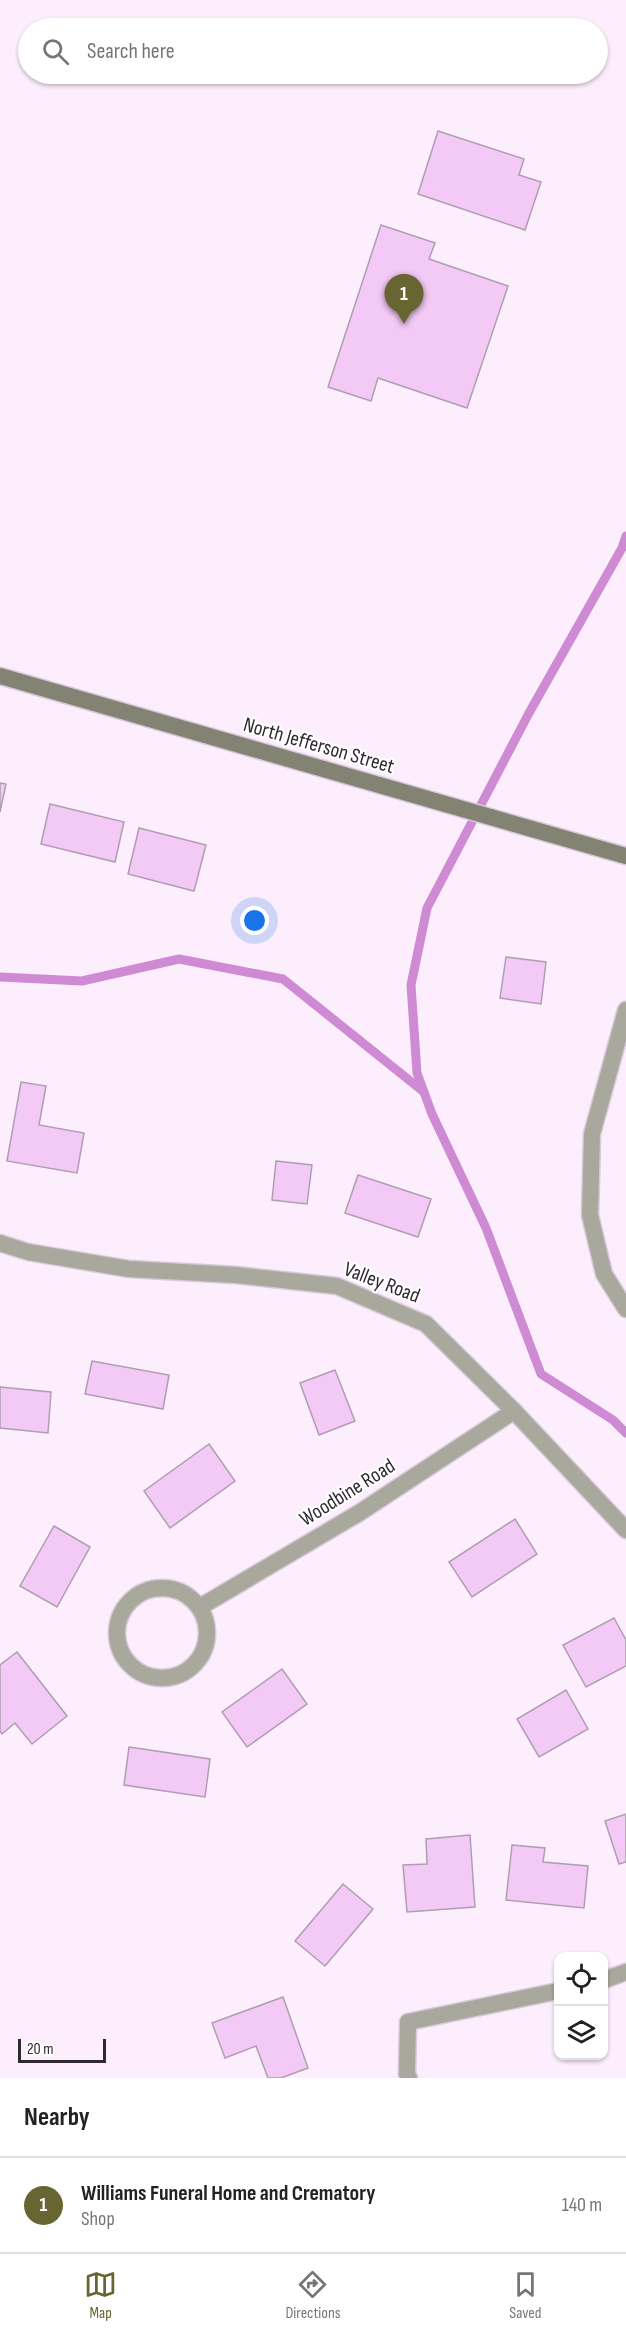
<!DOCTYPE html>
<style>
body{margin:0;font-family:"Sofia Sans Condensed",sans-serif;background:#f6f6f6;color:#222}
.controls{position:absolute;right:18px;bottom:18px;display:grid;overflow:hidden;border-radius:12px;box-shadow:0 2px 4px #0004}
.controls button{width:54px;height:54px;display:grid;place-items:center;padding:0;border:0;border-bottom:2px solid #e0e0e0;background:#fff;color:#222;font:30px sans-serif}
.scale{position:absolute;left:18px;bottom:15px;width:88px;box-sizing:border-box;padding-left:6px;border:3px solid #302931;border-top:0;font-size:16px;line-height:21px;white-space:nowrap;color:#302931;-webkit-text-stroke:4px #fff;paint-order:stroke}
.you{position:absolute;left:255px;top:921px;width:21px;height:21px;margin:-15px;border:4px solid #fff;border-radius:50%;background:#1a73e8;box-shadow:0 0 0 9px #1a73e833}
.badge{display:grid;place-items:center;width:39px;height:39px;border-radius:50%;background:#676531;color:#fff;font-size:20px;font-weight:700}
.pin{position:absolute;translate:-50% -50px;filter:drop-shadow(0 2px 3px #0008)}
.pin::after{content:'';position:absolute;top:32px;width:21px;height:18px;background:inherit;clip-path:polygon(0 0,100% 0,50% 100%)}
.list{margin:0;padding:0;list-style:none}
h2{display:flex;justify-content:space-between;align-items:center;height:78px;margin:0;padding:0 24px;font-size:26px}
h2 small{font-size:20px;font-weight:400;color:#767676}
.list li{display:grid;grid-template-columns:39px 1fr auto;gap:18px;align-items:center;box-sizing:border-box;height:96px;padding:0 24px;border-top:2px solid #e0e0e0}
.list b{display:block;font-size:22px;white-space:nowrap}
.list p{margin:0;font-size:20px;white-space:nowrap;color:#767676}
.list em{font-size:20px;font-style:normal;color:#767676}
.icon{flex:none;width:33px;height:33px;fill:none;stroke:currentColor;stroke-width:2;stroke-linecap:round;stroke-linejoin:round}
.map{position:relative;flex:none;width:626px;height:2078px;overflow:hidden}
.search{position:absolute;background:#fff;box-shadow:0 2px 4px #0004;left:18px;right:18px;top:18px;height:66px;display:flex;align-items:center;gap:15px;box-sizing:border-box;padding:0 21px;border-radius:33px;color:#767676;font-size:22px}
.sheet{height:174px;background:#fff}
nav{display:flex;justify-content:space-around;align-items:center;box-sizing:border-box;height:84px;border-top:2px solid #e0e0e0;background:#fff;font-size:16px;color:#767676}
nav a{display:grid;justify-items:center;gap:3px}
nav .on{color:#676531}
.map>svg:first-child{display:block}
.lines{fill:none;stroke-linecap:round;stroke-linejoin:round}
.stream{stroke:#ce8bd3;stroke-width:9}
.building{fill:#f3c9f6;stroke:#af9eb0;stroke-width:1.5}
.minor-casing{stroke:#d8cbd9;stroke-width:19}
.secondary-casing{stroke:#d8cbd9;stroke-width:19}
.minor{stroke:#a8a89d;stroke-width:16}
.secondary{stroke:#838374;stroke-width:16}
.labels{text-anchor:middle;stroke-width:4.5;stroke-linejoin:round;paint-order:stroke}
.street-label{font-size:21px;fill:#302931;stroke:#fff}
</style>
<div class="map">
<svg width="626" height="2078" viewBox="0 0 626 2078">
<rect width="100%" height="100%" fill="#fdeefe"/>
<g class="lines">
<g class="stream">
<path d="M626 536 622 548 529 713 427 908 411 985 417 1073 432 1114 486 1228 541 1374 613 1420 626 1433"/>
<path d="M0 977 82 981 179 959 283 979 424 1092"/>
</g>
</g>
<g class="building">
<path d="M438 131 524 159 519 175 541 182 525 230 418 194Z"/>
<path d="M381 225 435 243 429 259 508 286 467 408 378 378 371 401 328 387Z"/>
<path d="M0 783 6 784 0 812Z"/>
<path d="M50 804 124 822 115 862 41 844Z"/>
<path d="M139 828 206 845 194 891 128 874Z"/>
<path d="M506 957 546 962 541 1004 500 998Z"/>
<path d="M21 1082 46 1086 39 1125 84 1133 77 1173 7 1161Z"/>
<path d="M276 1161 312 1165 307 1204 272 1200Z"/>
<path d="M358 1175 431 1199 418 1237 345 1213Z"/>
<path d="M92 1361 169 1375 163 1409 85 1394Z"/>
<path d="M335 1370 355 1421 319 1435 300 1383Z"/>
<path d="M0 1387 51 1392 48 1433 0 1428Z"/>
<path d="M209 1444 235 1481 170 1528 144 1491Z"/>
<path d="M515 1519 537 1554 472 1597 449 1562Z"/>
<path d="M54 1526 90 1547 57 1607 20 1586Z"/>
<path d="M614 1618 626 1640V1666L586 1687 563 1645Z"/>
<path d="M17 1652 67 1716 32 1744 15 1723 2 1734 0 1731V1665Z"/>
<path d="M282 1669 307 1704 247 1747 222 1712Z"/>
<path d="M566 1690 588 1729 539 1757 517 1719Z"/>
<path d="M129 1747 210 1759 205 1797 124 1785Z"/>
<path d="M626 1814V1862L619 1864 605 1821Z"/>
<path d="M470 1835 475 1907 407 1912 403 1865 427 1864 426 1839Z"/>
<path d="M512 1845 545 1848 543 1862 588 1866 584 1908 506 1900Z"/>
<path d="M343 1884 373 1909 325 1966 295 1941Z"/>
<path d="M283 1997 308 2068 281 2078H268L256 2046 225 2058 212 2023Z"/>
</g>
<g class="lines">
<defs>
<g id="minor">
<path d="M626 1010 592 1134 590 1215 604 1274 626 1309"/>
<path d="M0 1243 28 1252 129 1269 236 1275 337 1286 426 1324 514 1411 626 1530"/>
<circle cx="162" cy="1633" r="45"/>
<path d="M200 1607 359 1513 514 1411"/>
<path d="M604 1980 626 1972"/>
<path d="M409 2078 407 2074 408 2022 558 1991"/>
</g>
<path id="secondary" d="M0 676 626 856"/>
</defs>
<use href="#minor" class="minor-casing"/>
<use href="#secondary" class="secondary-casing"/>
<use href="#minor" class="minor"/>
<use href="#secondary" class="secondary"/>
</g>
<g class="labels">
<g class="street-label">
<text transform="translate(319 745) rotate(16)" y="7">North Jefferson Street</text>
<text transform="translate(382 1282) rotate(21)" y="7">Valley Road</text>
<text transform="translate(347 1492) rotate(-32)" y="7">Woodbine Road</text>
</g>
</g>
</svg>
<div class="controls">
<button><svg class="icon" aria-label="locate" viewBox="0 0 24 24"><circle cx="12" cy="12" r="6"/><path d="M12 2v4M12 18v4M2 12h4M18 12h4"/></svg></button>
<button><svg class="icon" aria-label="layers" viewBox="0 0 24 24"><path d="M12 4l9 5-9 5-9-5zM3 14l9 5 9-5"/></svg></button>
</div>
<div class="scale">20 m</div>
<div class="you"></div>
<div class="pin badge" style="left:404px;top:324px">1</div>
<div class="search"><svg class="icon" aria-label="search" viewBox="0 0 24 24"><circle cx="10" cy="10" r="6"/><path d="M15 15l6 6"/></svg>Search here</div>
</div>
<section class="sheet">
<h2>Nearby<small></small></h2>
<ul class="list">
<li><span class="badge">1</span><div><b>Williams Funeral Home and Crematory</b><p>Shop</p></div><em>140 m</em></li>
</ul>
</section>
<nav>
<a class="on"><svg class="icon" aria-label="map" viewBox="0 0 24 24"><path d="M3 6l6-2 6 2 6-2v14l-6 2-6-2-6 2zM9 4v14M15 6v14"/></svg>Map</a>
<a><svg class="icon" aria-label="directions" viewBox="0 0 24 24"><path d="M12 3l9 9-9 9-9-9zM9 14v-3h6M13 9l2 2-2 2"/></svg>Directions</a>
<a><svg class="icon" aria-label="saved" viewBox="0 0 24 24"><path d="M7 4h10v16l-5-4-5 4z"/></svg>Saved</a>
</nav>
